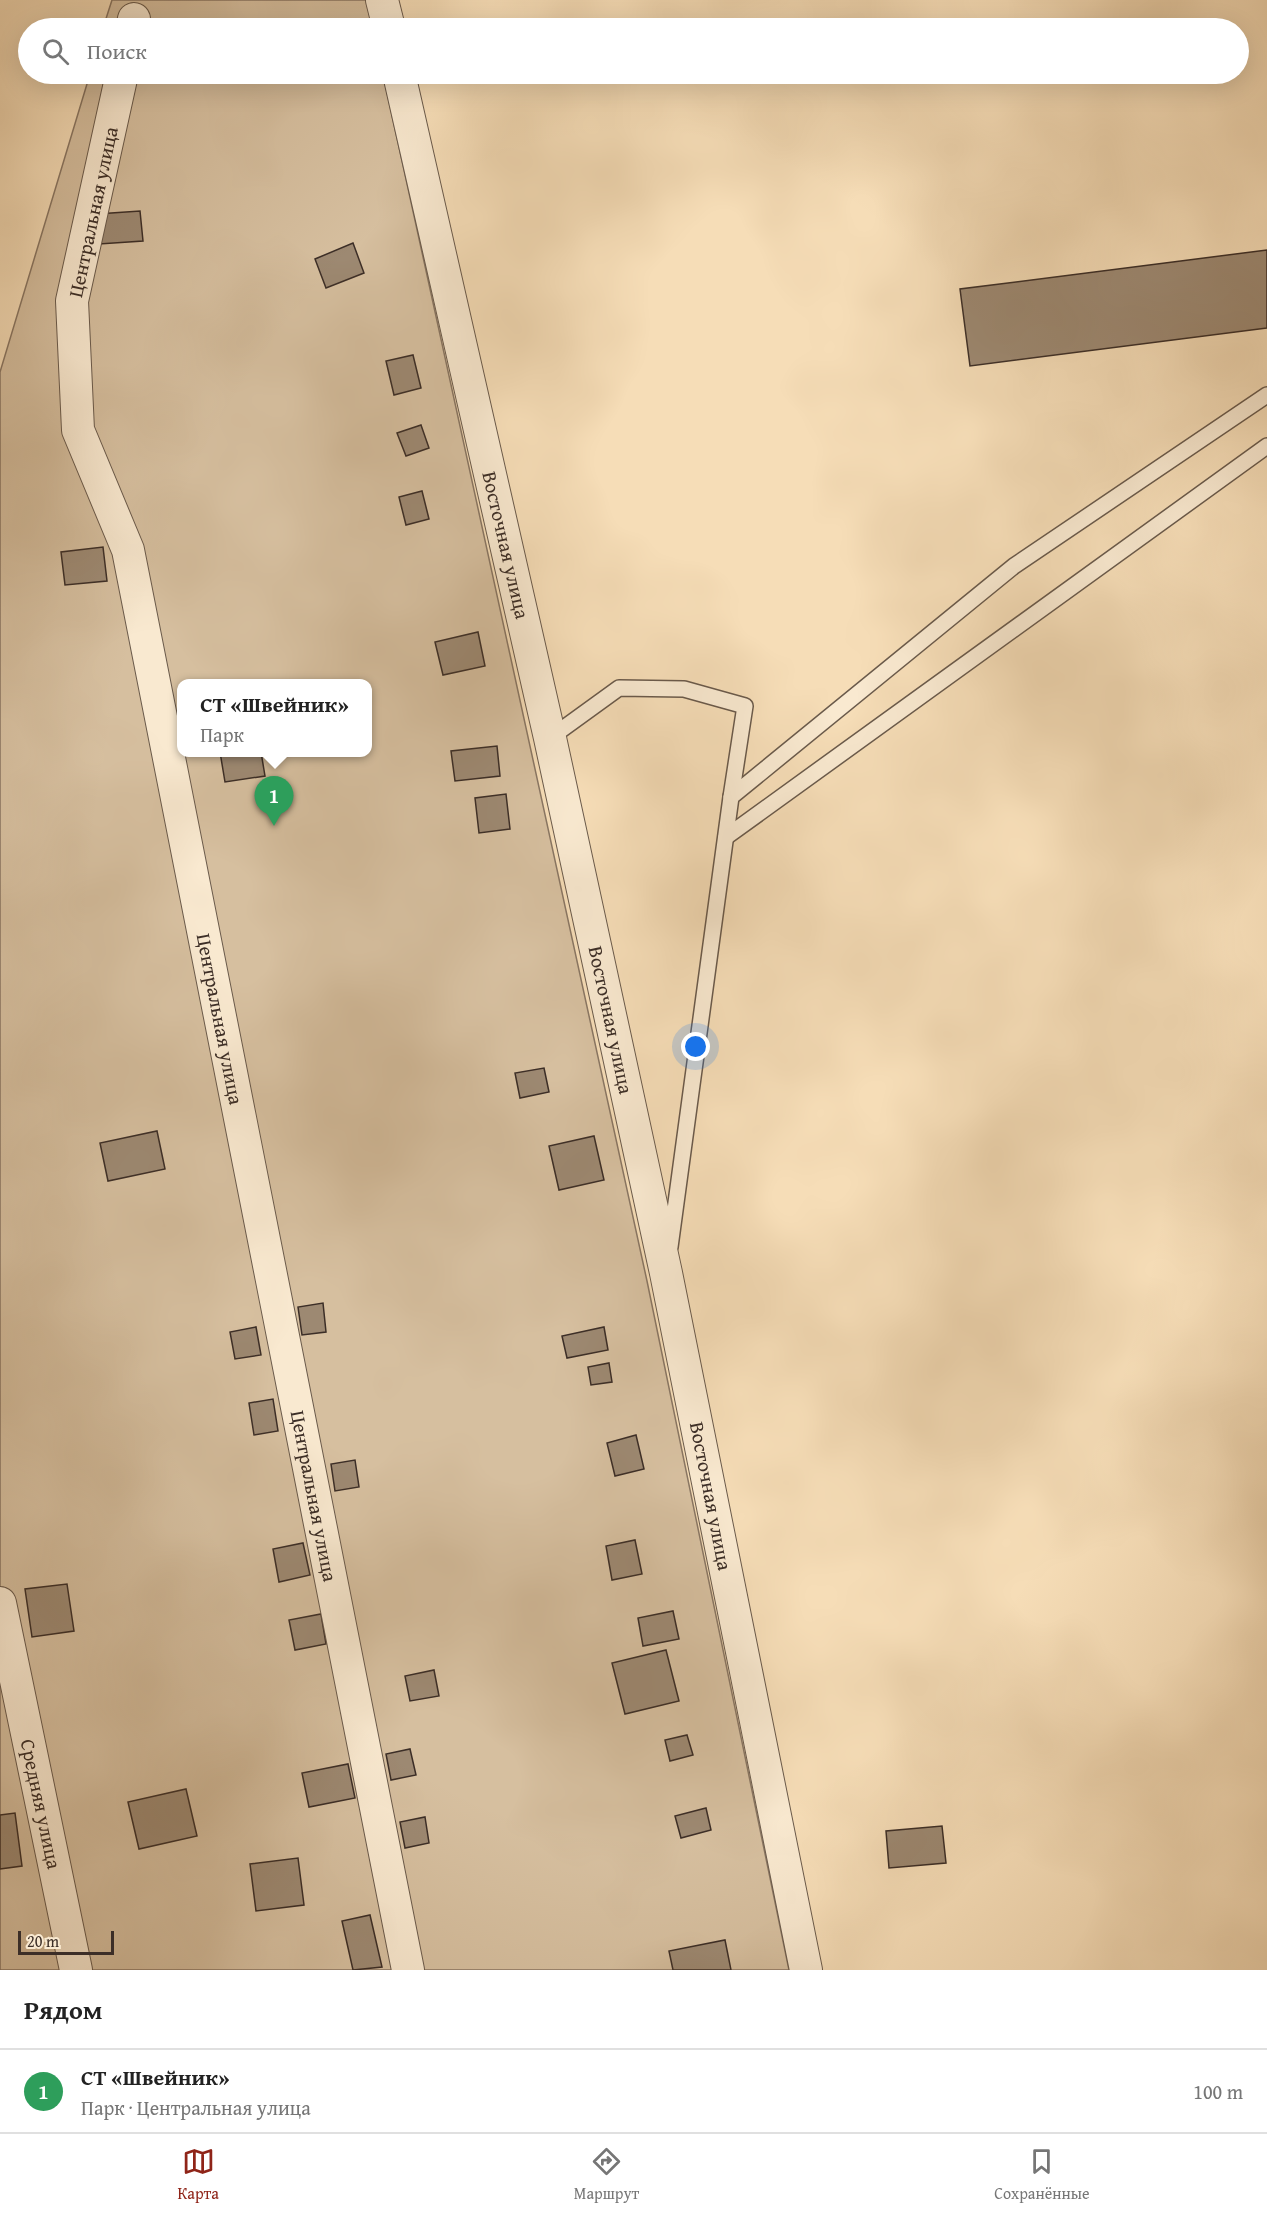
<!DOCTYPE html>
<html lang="ru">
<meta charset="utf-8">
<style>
body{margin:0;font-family:"Gentium Book Plus",serif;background:#f2f2f2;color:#222}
.scale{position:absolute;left:18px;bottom:15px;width:96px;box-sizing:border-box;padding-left:6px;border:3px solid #3c2e27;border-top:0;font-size:16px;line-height:21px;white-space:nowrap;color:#3c2e27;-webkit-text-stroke:4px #f9e9d0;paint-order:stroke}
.you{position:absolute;left:696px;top:1047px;width:21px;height:21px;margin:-15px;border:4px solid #fff;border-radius:50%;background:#1a73e8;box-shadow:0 0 0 9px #1a73e833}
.badge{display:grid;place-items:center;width:39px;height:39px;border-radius:50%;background:#8f2418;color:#fff;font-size:20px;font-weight:700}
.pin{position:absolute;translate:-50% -50px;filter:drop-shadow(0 2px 3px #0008)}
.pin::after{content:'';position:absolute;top:32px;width:21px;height:18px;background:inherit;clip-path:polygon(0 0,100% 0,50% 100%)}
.popup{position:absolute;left:177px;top:679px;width:195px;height:78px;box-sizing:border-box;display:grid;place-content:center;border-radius:12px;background:#fff;filter:drop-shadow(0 2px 4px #0005);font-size:20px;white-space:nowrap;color:#767676}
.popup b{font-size:22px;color:#222}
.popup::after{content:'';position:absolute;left:50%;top:100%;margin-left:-12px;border:12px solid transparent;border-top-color:#fff}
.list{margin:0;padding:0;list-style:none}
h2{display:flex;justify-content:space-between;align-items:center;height:78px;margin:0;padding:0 24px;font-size:26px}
h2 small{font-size:20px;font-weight:400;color:#767676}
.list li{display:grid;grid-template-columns:39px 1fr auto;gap:18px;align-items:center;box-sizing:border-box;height:84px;padding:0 24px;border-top:2px solid #e0e0e0}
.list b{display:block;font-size:22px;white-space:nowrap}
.list p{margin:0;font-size:20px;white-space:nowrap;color:#767676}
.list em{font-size:20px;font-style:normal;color:#767676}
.icon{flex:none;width:33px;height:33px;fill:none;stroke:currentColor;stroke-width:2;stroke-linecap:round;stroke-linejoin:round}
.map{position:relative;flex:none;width:1267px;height:1970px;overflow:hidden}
.search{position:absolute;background:#fff;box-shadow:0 6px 24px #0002;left:18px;right:18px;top:18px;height:66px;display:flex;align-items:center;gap:15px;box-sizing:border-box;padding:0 21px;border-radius:33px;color:#767676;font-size:22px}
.sheet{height:162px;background:#fff}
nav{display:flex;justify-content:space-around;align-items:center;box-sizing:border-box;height:84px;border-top:2px solid #e0e0e0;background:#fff;font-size:16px;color:#767676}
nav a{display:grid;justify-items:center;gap:3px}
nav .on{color:#8f2418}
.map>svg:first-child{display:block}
.green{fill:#d6bf9f;stroke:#897663;stroke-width:1.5;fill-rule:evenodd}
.building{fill:#9d8972;stroke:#3c2e27;stroke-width:1.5}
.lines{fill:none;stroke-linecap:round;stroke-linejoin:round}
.lane-casing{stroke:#6a5a4b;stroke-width:18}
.street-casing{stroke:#6a5a4b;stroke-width:34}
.lane{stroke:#f9e9d0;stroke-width:15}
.street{stroke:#f9e9d0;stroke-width:32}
.labels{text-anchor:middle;stroke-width:4.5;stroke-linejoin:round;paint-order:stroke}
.street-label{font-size:20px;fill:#3c2e27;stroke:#f9e9d0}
</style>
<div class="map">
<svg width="1267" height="1970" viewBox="0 0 1267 1970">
<rect width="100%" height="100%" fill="#f6ddb7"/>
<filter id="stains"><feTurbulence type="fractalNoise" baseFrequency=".00333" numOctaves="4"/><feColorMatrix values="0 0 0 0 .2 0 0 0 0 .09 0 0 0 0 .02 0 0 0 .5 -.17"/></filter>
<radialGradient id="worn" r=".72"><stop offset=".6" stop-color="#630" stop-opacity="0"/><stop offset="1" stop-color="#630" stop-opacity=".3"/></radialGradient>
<g class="green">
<path d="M112 0H367L373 28H103Z"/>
<path d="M90 74H383L647 1281 789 1970H0V372ZM181 684H367V752H181Z"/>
</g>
<g class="building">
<path d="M140 211 143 241 99 244 97 214Z"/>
<path d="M353 243 364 273 326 288 315 259Z"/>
<path d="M1267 250V328L970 366 960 289Z"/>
<path d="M413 355 421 388 394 395 386 361Z"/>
<path d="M421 425 429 448 406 456 397 433Z"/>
<path d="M422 491 429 519 406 525 399 497Z"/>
<path d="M103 547 107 581 65 585 61 552Z"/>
<path d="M478 632 485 666 443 675 435 642Z"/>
<path d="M497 746 500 776 455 781 451 751Z"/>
<path d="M220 752H261L265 776 225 782Z"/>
<path d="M506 794 510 829 479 833 475 798Z"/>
<path d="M544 1068 549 1092 520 1098 515 1073Z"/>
<path d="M157 1131 165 1169 108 1181 100 1143Z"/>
<path d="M594 1136 604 1180 559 1190 549 1146Z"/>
<path d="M323 1303 326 1332 302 1335 298 1307Z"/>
<path d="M256 1327 261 1355 235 1359 230 1332Z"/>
<path d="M604 1327 608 1350 567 1358 562 1336Z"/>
<path d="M609 1363 612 1382 591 1385 588 1367Z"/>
<path d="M273 1399 278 1431 254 1435 249 1403Z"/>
<path d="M636 1435 644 1469 615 1476 607 1443Z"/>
<path d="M355 1460 359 1487 335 1491 331 1464Z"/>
<path d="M635 1540 642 1574 612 1580 606 1546Z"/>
<path d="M303 1543 310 1575 279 1582 273 1549Z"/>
<path d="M67 1584 74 1631 32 1637 25 1589Z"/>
<path d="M673 1611 679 1639 643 1646 638 1618Z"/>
<path d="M321 1614 326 1644 295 1650 289 1620Z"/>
<path d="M666 1650 679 1701 625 1714 612 1663Z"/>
<path d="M434 1670 439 1696 410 1701 405 1676Z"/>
<path d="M687 1735 693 1755 670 1761 665 1740Z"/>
<path d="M410 1749 416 1775 391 1780 386 1754Z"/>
<path d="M348 1764 355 1798 309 1807 302 1773Z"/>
<path d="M186 1789 197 1836 139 1849 128 1802Z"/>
<path d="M706 1808 711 1830 681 1838 675 1816Z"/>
<path d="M15 1813 22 1866 0 1869V1815Z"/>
<path d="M425 1817 429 1843 405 1848 400 1822Z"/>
<path d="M942 1826 946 1863 889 1868 886 1831Z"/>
<path d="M298 1858 304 1905 256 1911 250 1864Z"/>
<path d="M370 1915 382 1967 353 1970 342 1921Z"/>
<path d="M725 1940 731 1970H673L669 1951Z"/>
</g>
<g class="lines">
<defs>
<g id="lane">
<path d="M550 738 619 688 684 689 745 706 731 797"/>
<path d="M726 837 1267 446"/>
<path d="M670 1247 731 797 1014 566 1267 395"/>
</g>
<g id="street">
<path d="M382 0 389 28"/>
<path d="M132 28 134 19"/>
<path d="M122 74 72 301 78 430 128 550 408 1970"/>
<path d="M399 74 550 738 666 1273 806 1970"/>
<path d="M0 1603 76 1970"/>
</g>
</defs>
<use href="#lane" class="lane-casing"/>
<use href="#street" class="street-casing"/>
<use href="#lane" class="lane"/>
<use href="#street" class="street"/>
</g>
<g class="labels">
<g class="street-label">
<text transform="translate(93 212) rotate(-78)" y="7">Центральная улица</text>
<text transform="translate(506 545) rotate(77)" y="7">Восточная улица</text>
<text transform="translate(220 1019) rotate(79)" y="7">Центральная улица</text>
<text transform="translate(611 1020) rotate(78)" y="7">Восточная улица</text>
<text transform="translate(314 1496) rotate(79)" y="7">Центральная улица</text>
<text transform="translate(711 1496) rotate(79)" y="7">Восточная улица</text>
<text transform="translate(41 1804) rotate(78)" y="7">Средняя улица</text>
</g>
</g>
<rect width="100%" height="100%" filter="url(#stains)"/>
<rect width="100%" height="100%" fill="url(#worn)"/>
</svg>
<div class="scale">20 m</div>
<div class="you"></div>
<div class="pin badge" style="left:274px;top:826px;background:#2e9e5b">1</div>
<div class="popup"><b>СТ «Швейник»</b>Парк</div>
<div class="search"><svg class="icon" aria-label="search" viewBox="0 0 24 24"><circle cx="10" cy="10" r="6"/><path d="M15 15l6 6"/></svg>Поиск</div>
</div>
<section class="sheet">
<h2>Рядом<small></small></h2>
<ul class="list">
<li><span class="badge" style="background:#2e9e5b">1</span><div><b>СТ «Швейник»</b><p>Парк · Центральная улица</p></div><em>100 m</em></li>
</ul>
</section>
<nav>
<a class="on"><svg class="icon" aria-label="map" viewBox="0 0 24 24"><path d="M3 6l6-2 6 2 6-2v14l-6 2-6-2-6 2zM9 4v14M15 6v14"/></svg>Карта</a>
<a><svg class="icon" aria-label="directions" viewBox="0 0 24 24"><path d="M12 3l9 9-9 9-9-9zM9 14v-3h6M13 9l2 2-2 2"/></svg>Маршрут</a>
<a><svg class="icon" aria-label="saved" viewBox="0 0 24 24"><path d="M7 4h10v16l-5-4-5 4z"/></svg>Сохранённые</a>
</nav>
